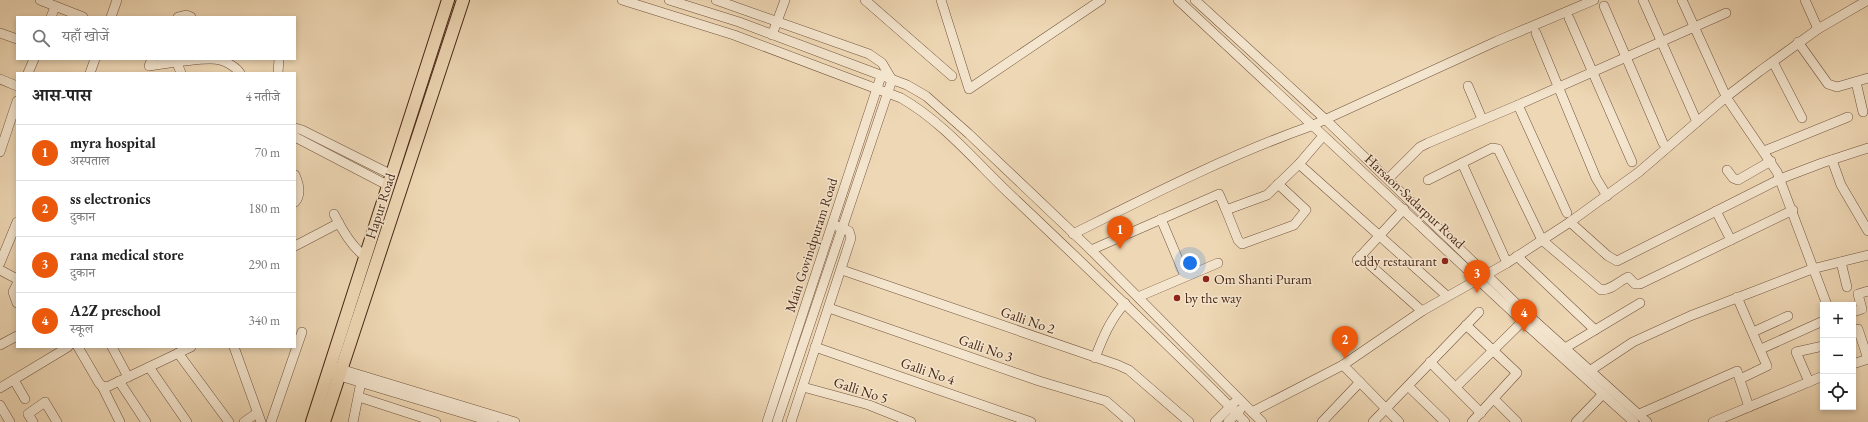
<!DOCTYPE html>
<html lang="hi">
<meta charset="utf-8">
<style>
body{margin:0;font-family:"EB Garamond","Noto Serif Devanagari",serif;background:#f6f6f6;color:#222}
.controls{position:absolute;right:12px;bottom:12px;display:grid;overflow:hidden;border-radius:0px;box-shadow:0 2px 6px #0003}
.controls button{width:36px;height:36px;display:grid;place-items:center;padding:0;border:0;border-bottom:1px solid #e0e0e0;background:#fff;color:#222;font:20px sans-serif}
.you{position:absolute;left:1190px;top:263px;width:14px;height:14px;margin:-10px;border:3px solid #fff;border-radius:50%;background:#1a73e8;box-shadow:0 0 0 6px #1a73e833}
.badge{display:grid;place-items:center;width:26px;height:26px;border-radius:50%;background:#ea580c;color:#fff;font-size:13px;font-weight:700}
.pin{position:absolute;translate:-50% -33px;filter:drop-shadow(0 1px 2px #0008)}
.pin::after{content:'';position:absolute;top:21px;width:14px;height:12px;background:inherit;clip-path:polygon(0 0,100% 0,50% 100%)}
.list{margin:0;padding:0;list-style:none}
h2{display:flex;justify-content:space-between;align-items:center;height:52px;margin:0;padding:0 16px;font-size:17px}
h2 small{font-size:13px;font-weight:400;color:#767676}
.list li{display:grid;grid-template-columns:26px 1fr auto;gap:12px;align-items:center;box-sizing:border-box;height:56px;padding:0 16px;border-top:1px solid #e0e0e0}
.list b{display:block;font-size:15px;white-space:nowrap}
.list p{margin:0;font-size:13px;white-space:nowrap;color:#767676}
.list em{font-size:13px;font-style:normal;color:#767676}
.icon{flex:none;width:22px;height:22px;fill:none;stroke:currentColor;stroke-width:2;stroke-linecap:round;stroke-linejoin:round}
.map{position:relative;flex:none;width:1868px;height:422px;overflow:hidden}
.search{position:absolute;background:#fff;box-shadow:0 2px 6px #0003;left:16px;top:16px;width:280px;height:44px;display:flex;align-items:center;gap:10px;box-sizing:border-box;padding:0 14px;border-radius:0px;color:#767676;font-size:15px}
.panel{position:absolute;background:#fff;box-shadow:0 2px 6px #0003;left:16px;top:72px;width:280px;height:276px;border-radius:0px}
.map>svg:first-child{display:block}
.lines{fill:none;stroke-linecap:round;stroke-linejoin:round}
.minor-casing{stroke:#72533d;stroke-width:10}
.major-casing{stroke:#492715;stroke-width:14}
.minor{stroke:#f4e5ce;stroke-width:9}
.major{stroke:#eed7b4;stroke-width:12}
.poi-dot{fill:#8f2418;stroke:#f4e5ce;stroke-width:1.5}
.labels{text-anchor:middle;stroke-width:3;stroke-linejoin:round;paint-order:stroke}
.street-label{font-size:14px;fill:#492715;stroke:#f4e5ce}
.poi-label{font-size:14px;fill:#492715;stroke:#f4e5ce;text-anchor:start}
</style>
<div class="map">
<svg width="1868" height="422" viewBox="0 0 1868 422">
<rect width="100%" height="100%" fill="#eed7b4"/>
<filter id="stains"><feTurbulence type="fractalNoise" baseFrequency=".005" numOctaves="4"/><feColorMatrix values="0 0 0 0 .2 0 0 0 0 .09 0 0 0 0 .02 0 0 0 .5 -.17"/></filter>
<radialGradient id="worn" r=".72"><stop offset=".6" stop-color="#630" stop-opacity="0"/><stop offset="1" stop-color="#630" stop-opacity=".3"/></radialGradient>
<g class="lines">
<defs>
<g id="minor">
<path d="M40 0 83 17"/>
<path d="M622 0 734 35 901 98C945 123 979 166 1016 200 1093 273 1170 346 1245 422"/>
<path d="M669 0 739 22 907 85 926 96 969 134 1091 250 1262 422"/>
<path d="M716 0 869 54 882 63 892 80 777 422"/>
<path d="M865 0 952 76"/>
<path d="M941 0 969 89 1101 0"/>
<path d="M1178 0 1531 329 1634 422"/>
<path d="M1195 0 1325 119 1525 312 1647 422"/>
<path d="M1643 0 1697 122"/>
<path d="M1682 0 1724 92"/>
<path d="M1805 0 1818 29"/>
<path d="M1604 6 1663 143"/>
<path d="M51 17 55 7"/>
<path d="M111 17 117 0"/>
<path d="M178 17 186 15 191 17"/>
<path d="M1569 18 1632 162"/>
<path d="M0 33 17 39"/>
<path d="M1536 33 1596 178 1607 196"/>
<path d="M772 35 785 0"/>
<path d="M1798 42 1828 84 1837 87 1868 78"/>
<path d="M152 59 149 66C163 64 208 56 220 60 227 62 236 67 240 73"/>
<path d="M1773 62 1802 118"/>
<path d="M177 63 181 73"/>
<path d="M28 73 34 59"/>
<path d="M90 73 95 59"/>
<path d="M278 73 279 59"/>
<path d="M0 79 17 86"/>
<path d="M1856 82 1863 112"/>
<path d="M1468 86 1482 119"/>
<path d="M1726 97 1777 172 1827 305"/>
<path d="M1518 105 1567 213"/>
<path d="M295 128 302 130 392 175"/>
<path d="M295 137 389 186"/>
<path d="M1764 151 1848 117"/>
<path d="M0 152 17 101"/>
<path d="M1832 160 1841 185 1868 231"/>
<path d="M1462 163 1507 263"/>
<path d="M1299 164 1447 296"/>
<path d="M1727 170 1733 178 1738 180 1771 161"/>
<path d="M295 175C299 184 302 194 295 202"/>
<path d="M1388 179 1420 147 1428 143 1518 105 1726 13"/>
<path d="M1428 180 1492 148 1498 149 1542 240 1601 290C1612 290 1619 281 1628 277L1635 284H1640L1793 210"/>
<path d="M1226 210 1238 240 1242 244 1294 225 1306 210 1278 184"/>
<path d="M1716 211 1731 240"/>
<path d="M334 214C341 228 350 244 362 254H366"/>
<path d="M1161 219 1185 276"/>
<path d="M1570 222 1608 256 1617 261 1780 179 1822 163 1868 148"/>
<path d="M1073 234C1151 195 1229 155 1311 126L1497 41 1594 0"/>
<path d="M295 246 339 223"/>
<path d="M1091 250 1219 194 1226 210 1267 195 1299 164 1323 136"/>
<path d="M1360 256 1422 311"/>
<path d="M1517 256 1595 330"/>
<path d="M1357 260 1404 209"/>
<path d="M1841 262 1847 287"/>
<path d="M0 263 17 222"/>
<path d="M0 270 17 279"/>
<path d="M842 270 1118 365 1129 370 1189 422"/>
<path d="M17 284 13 292 17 303"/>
<path d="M1138 297 1218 263"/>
<path d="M1737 297 1767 366 1740 379"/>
<path d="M829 308 1039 381 1106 401 1130 422"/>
<path d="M1853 312 1862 309 1858 294 1868 291"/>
<path d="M1466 325 1517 373 1472 422"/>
<path d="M1858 329 1868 359"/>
<path d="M1753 332 1788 316"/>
<path d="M0 345 17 336"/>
<path d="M78 347 99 383 102 386 107 387 191 347"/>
<path d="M112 347 128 377"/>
<path d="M234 347 261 422"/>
<path d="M815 347 1031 422"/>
<path d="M1565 348 1640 303"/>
<path d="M1761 349 1823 321"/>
<path d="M178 353 229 422"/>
<path d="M1095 358C1103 337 1110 320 1125 303"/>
<path d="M1430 362 1481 413"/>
<path d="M1853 364 1868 359"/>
<path d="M1343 365 1399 422"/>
<path d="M149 367 187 422"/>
<path d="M337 368 515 422"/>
<path d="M1591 370 1633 342 1690 316 1812 269 1868 255"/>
<path d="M333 374 493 422"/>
<path d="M14 380 25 399"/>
<path d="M119 381 146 422"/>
<path d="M1809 382 1796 352 1823 346"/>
<path d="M102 386 120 422"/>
<path d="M1408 386 1445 422"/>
<path d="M803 387 869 405 911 422"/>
<path d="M1456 387 1523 321"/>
<path d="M0 388 68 347"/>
<path d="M359 397 436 422"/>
<path d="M1494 399 1517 422"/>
<path d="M0 405 10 422"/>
<path d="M1252 412 1343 365 1422 311 1507 263 1570 222 1639 172 1726 97 1760 71 1818 29 1868 0"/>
<path d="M1639 414 1737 371 1749 407"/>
<path d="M33 422 28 414 45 402 57 422"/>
<path d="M244 422 257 413"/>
<path d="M271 422 302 332"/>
<path d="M353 422 362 377"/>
<path d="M767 422 881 76"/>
<path d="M791 422 851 238 849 231 837 226"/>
<path d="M1215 422 1234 403"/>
<path d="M1228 422 1240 410"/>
<path d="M1322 422 1360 382"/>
<path d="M1373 422 1479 312"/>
<path d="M1576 422 1603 394"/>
<path d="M1713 422 1823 376"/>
</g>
<g id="major">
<path d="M312 422 448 0"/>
<path d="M324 422 463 0"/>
</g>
</defs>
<use href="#minor" class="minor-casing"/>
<use href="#major" class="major-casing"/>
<use href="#minor" class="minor"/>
<use href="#major" class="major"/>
</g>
<g class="poi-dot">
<circle cx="1445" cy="261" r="4"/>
<circle cx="1206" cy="279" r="4"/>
<circle cx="1177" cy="298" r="4"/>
</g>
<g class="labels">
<g class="street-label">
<text transform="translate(1415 201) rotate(43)" y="5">Harsaon-Sadarpur Road</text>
<text transform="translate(380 206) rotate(-72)" y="5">Hapur Road</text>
<text transform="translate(811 245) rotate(-72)" y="5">Main Govindpuram Road</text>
<text transform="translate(1028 320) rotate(19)" y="5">Galli No 2</text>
<text transform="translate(986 348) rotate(19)" y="5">Galli No 3</text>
<text transform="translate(928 371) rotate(19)" y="5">Galli No 4</text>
<text transform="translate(861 390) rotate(18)" y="5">Galli No 5</text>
</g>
<g class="poi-label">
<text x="1437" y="266" text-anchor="end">eddy restaurant</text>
<text x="1214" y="284">Om Shanti Puram</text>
<text x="1185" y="303">by the way</text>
</g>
</g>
<rect width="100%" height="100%" filter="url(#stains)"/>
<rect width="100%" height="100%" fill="url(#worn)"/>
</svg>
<div class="controls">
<button>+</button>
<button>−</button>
<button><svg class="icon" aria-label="locate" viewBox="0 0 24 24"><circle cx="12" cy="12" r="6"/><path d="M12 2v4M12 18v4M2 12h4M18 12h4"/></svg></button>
</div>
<div class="you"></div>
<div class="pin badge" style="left:1120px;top:249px">1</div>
<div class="pin badge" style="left:1345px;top:359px">2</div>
<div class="pin badge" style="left:1477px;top:293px">3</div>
<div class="pin badge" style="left:1524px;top:332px">4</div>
<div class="search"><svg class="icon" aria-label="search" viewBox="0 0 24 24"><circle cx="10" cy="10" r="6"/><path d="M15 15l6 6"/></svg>यहाँ खोजें</div>
<section class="panel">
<h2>आस-पास<small>4 नतीजे</small></h2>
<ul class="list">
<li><span class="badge">1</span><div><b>myra hospital</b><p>अस्पताल</p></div><em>70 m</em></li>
<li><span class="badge">2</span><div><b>ss electronics</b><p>दुकान</p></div><em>180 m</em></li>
<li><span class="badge">3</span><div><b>rana medical store</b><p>दुकान</p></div><em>290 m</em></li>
<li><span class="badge">4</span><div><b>A2Z preschool</b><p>स्कूल</p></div><em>340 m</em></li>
</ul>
</section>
</div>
